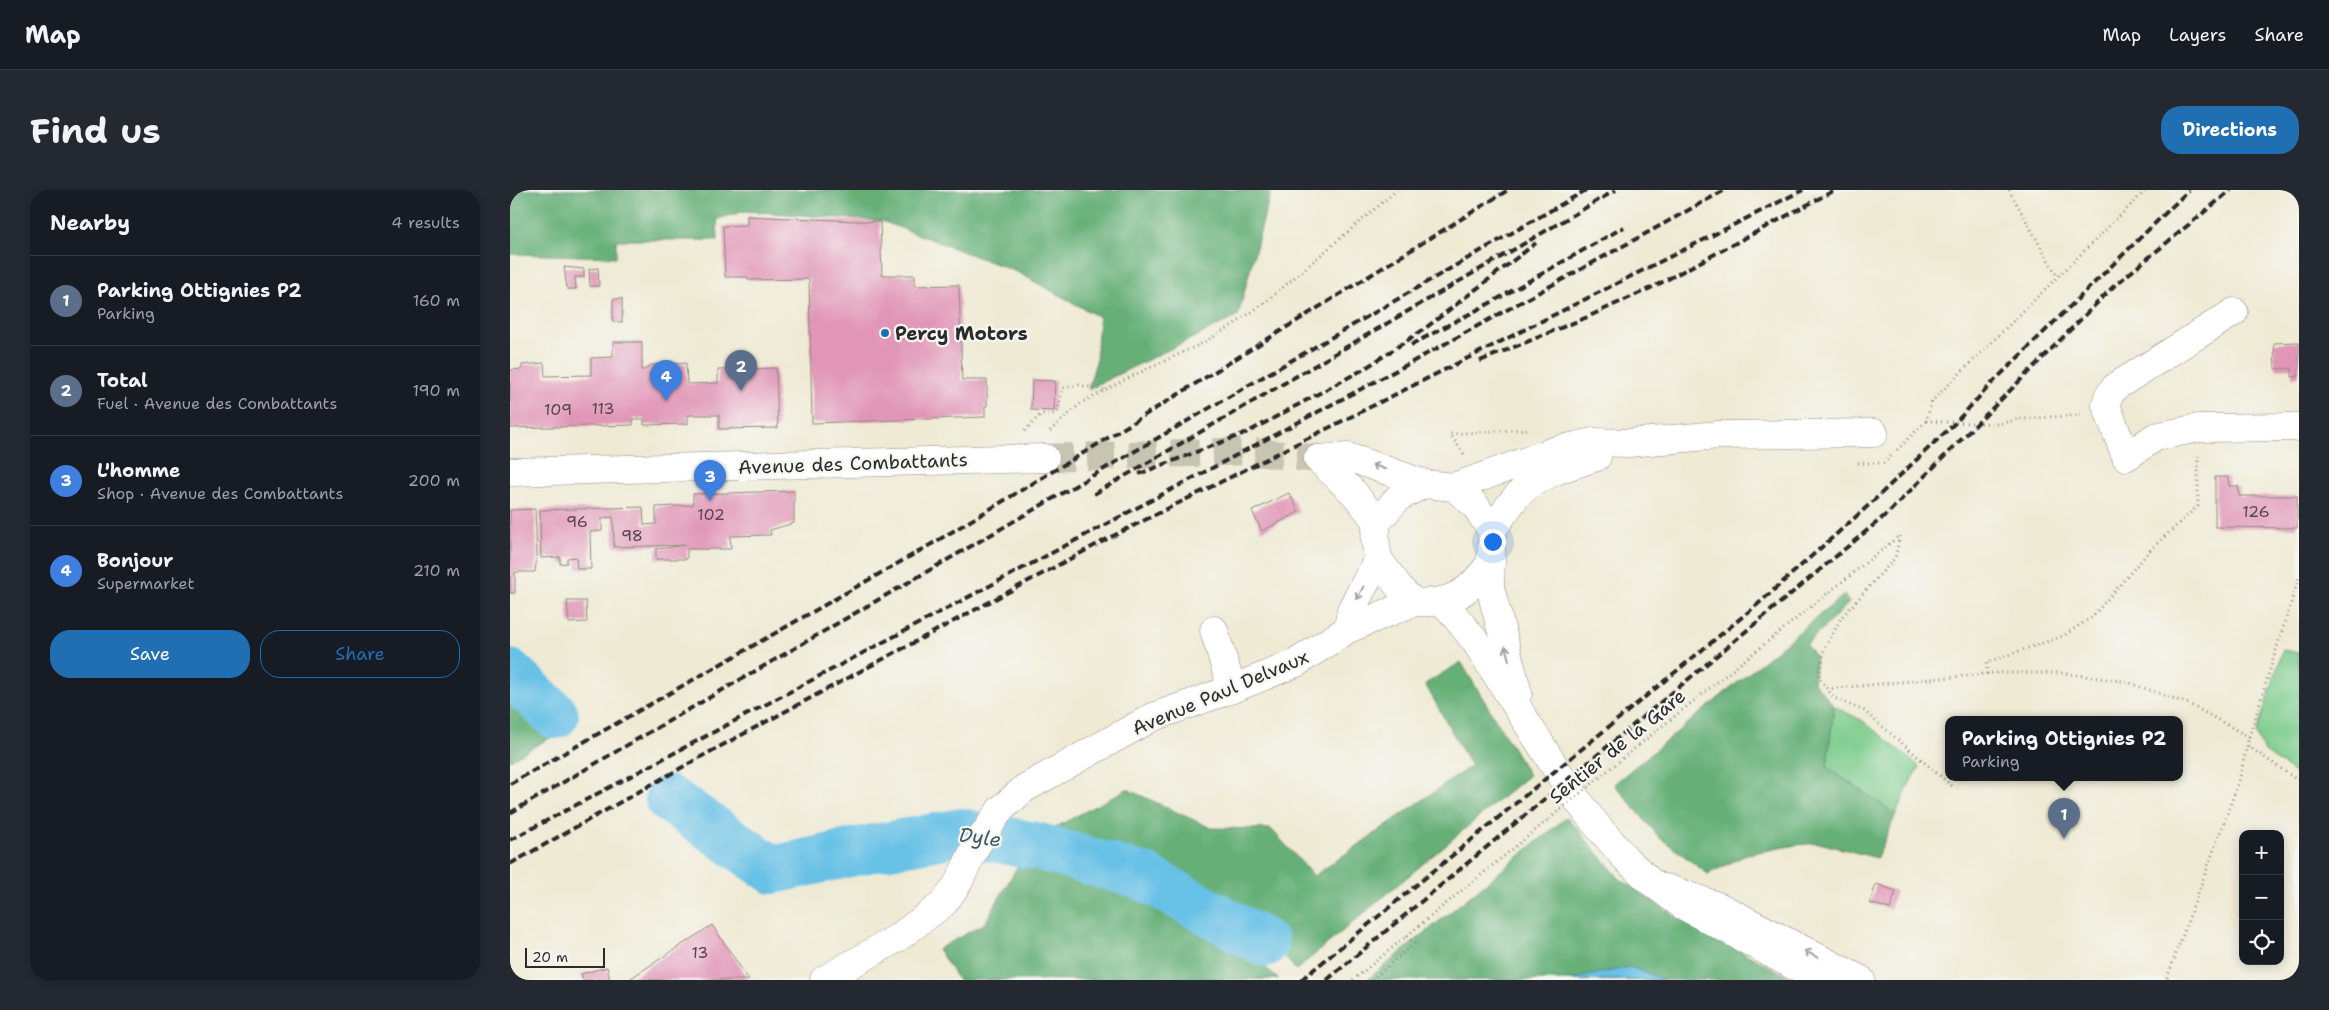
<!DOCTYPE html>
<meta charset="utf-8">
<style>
body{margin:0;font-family:"Shantell Sans",sans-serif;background:#242831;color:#f1f3f6}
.controls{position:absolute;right:15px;bottom:15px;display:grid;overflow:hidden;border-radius:10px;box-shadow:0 2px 12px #0003}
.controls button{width:45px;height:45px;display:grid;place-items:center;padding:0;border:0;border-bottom:1px solid #363941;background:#171b24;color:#f1f3f6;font:25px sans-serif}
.scale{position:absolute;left:15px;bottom:12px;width:80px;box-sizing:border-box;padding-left:5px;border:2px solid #2b2b2b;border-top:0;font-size:14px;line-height:18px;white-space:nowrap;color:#2b2b2b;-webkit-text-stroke:4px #f6f6f2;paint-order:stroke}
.you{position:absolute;left:982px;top:351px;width:18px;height:18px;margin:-12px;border:4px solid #fff;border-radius:50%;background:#1a73e8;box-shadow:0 0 0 8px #1a73e833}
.badge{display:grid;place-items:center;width:32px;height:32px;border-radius:50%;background:#1f6fb2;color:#fff;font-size:16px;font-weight:700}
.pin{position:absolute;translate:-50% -41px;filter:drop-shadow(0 1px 2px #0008)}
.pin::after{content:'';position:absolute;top:26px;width:18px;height:15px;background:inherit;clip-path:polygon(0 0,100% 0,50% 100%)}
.popup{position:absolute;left:1435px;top:526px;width:238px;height:65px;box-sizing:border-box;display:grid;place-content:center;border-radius:10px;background:#171b24;filter:drop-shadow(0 1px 4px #0005);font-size:16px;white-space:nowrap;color:#9ea1a6}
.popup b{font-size:19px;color:#f1f3f6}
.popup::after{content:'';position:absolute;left:50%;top:100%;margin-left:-10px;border:10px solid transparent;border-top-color:#171b24}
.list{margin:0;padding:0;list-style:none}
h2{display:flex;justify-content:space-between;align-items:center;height:65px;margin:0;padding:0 20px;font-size:21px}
h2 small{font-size:16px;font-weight:400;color:#9ea1a6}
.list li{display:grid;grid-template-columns:32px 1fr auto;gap:15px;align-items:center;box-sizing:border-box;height:90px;padding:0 20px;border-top:1px solid #363941}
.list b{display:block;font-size:19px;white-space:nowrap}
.list p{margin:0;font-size:16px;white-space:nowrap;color:#9ea1a6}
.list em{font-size:16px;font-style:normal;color:#9ea1a6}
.actions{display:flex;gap:10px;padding:15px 20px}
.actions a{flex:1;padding:11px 0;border:1px solid #1f6fb2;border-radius:20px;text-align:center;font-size:18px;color:#1f6fb2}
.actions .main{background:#1f6fb2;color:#fff}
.icon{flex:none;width:28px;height:28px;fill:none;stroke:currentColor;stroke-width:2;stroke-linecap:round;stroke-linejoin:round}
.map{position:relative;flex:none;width:1789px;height:790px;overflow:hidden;border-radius:20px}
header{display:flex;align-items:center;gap:30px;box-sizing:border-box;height:70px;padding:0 25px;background:#171b24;border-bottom:1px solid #363941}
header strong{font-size:24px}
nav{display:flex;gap:28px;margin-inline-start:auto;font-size:18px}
.intro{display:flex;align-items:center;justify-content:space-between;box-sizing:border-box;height:120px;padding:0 30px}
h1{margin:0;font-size:35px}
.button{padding:12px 22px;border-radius:20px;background:#1f6fb2;color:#fff;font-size:18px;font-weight:700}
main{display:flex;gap:30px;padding:0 30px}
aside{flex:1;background:#171b24;border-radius:20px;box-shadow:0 2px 12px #0003}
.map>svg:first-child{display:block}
.green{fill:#7dcc8c;stroke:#547c5c}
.forest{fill:#66b078;stroke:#486e52}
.water{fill:#68c1e6;stroke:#4a7688}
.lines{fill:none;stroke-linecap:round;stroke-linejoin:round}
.river{stroke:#68c1e6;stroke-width:48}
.building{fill:#e196b7}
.major-tunnel{stroke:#c8c4b2;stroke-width:28;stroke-dasharray:28 14;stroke-linecap:butt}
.minor-casing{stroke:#8d8a80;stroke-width:29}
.major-casing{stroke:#8d8a80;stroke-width:29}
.path{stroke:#8d8a80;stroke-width:3;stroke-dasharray:1 4;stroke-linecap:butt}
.minor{stroke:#fff;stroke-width:28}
.major{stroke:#fff;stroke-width:28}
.rail{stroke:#2b2b2b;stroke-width:4;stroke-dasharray:8 4;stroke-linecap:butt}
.path-bridge{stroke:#8d8a80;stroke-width:3;stroke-dasharray:1 4;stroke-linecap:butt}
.oneway{stroke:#a0a0a0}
.poi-dot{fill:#1f6fb2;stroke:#f6f6f2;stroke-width:2}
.labels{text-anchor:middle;stroke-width:4.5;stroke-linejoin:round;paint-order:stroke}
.number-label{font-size:16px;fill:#58464e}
.poi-label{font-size:19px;font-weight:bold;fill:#2b2b2b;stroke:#f6f6f2;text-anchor:start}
.street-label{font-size:19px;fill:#2b2b2b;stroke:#f6f6f2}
.water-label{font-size:20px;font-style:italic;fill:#3d5863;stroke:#f6f6f2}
</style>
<header>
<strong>Map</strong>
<nav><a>Map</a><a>Layers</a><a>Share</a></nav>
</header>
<div class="intro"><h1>Find us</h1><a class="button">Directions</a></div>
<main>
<aside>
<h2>Nearby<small>4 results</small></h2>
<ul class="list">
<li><span class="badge" style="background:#5c6f8a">1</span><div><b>Parking Ottignies P2</b><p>Parking</p></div><em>160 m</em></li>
<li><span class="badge" style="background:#5c6f8a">2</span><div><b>Total</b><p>Fuel · Avenue des Combattants</p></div><em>190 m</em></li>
<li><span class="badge" style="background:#3f7fe0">3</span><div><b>L'homme</b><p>Shop · Avenue des Combattants</p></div><em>200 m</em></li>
<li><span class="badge" style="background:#3f7fe0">4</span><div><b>Bonjour</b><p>Supermarket</p></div><em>210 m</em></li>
</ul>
<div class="actions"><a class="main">Save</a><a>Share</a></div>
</aside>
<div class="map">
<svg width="1789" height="790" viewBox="0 0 1789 790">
<rect width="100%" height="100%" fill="#f6f6f2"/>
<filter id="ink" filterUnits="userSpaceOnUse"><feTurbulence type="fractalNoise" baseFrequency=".02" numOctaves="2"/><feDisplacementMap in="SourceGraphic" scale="10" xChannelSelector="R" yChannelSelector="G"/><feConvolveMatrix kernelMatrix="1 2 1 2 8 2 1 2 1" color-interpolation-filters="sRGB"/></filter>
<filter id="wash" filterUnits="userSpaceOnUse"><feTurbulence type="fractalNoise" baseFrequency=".0096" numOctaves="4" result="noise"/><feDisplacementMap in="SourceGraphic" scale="20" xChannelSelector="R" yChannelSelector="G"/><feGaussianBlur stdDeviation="1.12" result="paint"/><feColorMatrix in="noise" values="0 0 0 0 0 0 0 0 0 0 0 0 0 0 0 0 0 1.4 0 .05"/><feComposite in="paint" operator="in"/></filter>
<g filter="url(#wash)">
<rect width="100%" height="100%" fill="#efead4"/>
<g class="green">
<path d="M1773 460 1789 463V586L1755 562 1746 544Z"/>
<path d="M1324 516 1353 531 1410 577 1403 586 1386 624 1316 577Z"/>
</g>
<g class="forest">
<path d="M0 0H761L728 126 578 199 586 172 589 127 507 82 372 31 236 21 207 29 208 50H106V67L0 64Z"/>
<path d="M1334 405 1339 413 1296 455 1306 467 1303 491 1324 516 1317 577 1386 624 1367 668 1309 653 1286 655 1238 664 1198 684 1149 647 1104 594Z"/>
<path d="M951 472 1019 585 786 780 756 745 637 679 529 646 617 599 701 638 761 639 804 686 961 576 915 494Z"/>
<path d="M0 494 49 543 0 570Z"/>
<path d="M1057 627 1109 688 1166 727 1285 790H857Z"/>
<path d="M512 669 651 706 729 752 768 789 448 790 428 759 474 734Z"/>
</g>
<path class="water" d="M1120 777 1154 790H1061L1063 789Z"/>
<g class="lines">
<g class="river">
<path d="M0 483 45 525"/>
<path d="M159 609 263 680 353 660 451 642 530 657 635 687 755 753"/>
</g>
</g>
<g id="blocks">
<g class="building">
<path d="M237 26 370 32 372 85H405V96L449 95 452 190H477V216H475V227L302 233 299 89 238 90V87H215L213 36 237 35Z"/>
<path d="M54 77 74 79V87H65L66 99H57Z"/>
<path d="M88 78 89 96H80L79 79Z"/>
<rect x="103" y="109" width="9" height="23"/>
<path d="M103 152H132V181L141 175 176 173 177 194 208 193V180L266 178 268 238 209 239V225H178V234L134 235V229H123V235L0 238V180L12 179V175L34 173 35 186 81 185V168L103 167Z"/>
<path d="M1789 152V186L1782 187V178L1765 179 1764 153Z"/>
<path d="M522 190 545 191 544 221 521 220Z"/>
<path d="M1705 287H1718L1719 296H1728L1729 306H1787V338L1705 337Z"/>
<path d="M284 301V333L260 340 261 345 220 346 221 359H177V369H146V359L176 355 104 357 103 327 92 328V341L80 342 81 379H67L66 367 57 368V373L50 374V367L31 368 30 320 133 317 134 335 146 334V317L183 315V304Z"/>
<path d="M779 303 789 322 752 341 742 321Z"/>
<path d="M25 319 27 366 25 382H5V403H0V320Z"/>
<path d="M57 411H76L77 432 59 433Z"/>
<path d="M1366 694 1386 701 1380 719 1360 713Z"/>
<path d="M202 735 239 790H118Z"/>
<path d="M97 777 100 790H73L71 784Z"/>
</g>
</g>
</g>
<g filter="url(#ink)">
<use href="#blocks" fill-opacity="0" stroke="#8d8a80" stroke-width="1"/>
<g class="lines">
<path class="major-tunnel" d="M535 268 736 261 808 269"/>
<defs>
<g id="minor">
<path d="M1724 122 1605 197 1598 207 1596 215 1616 267 1645 247 1688 238 1789 237"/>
<path d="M944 297 1044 261 1083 252 1118 253 1209 245 1364 243"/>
<path d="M982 341C990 330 997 317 1007 306 1027 284 1060 276 1087 267"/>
<path d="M838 439 841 420 868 369"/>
<path d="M704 440 722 499"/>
<path d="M1156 698 1210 717 1351 790"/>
<path d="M314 790 389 747 433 714 447 695 466 656 490 620 515 598 643 527 722 499 786 473 838 439 904 412"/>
</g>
<g id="major">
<path d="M808 269 838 267 915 294"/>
<path d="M808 269 844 303 867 332"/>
<path d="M0 282 535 268"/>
<path d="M981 372C959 403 942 415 904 412L892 401 868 369 865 348 867 332 888 308 904 299 915 294 944 297 965 315 982 341 980 397 1008 503"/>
<path d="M933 411 965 451 1059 599 1084 632 1116 669 1141 692 1172 715 1310 790"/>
</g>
</defs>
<use href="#minor" class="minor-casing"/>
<use href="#major" class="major-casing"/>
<g class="path">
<path d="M1499 0 1547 86"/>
<path d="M1416 231 1487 234 1511 229 1571 225"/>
<path d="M515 241 531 224H544L547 221 553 198 569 195 595 200"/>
<path d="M540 241 571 213 620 187 693 153 729 131 758 110 887 0"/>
<path d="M1387 260 1416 231 1422 211 1636 0"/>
<path d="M954 264 940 244 1019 239"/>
<path d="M1348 273H1374L1381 266"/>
<path d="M1390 346 1385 368 1331 428 1314 460 1309 488 1324 508 1354 521 1442 596"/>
<path d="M1477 484V472L1553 446 1582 427 1642 358 1688 316V266"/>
<path d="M1317 499 1485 483H1553L1617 492 1679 514 1739 547"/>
<path d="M1129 555 1389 346"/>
<path d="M1738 556 1789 591"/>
<path d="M1657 788 1729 591 1739 547 1789 387"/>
<path d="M843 790 1039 629"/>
<path d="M862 790 904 753 896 745"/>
</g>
<use href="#minor" class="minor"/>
<use href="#major" class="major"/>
<g class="rail">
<path d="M901 155 982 112 1114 37"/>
<path d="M970 171 1075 128 1145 96 1325 0"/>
<path d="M629 284 738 242 854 179 913 140 1026 53"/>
<path d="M584 304 1106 0"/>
<path d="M0 594 420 355 580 259 998 0"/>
<path d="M0 623 1076 0"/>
<path d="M0 650 902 172 1215 0"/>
<path d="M0 674 196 564 597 349 1293 0"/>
<path d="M791 790 1248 414 1359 315 1445 233 1485 190 1679 0"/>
<path d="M817 790 1378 323 1604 96 1721 0"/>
</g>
<path class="path-bridge" d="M1039 629 1129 555"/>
</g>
<defs><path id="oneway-shaft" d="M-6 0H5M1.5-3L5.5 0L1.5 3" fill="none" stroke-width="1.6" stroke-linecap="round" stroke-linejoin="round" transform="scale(1.25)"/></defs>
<g class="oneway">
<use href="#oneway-shaft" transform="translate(869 277) rotate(-161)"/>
<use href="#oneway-shaft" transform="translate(850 403) rotate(118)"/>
<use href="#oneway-shaft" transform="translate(997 463) rotate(-105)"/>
<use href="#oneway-shaft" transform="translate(1301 764) rotate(-152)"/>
</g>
</g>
<circle class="poi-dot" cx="375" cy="143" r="5"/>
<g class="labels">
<g class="number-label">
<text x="93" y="224">113</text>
<text x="48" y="225">109</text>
<text x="1746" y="327">126</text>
<text x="201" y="330">102</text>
<text x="67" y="337">96</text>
<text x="122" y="351">98</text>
<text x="190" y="768">13</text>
</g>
<g class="poi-label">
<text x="385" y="150">Percy Motors</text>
</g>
<g class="street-label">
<text transform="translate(343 273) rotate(-2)" y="7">Avenue des Combattants</text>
<text transform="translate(710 502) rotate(-23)" y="7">Avenue Paul Delvaux</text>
<text transform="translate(1107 556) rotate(-39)" y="7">Sentier de la Gare</text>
</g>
<g class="water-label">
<text transform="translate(470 647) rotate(7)" y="7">Dyle</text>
</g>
</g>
</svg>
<div class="controls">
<button>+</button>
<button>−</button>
<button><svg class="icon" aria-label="locate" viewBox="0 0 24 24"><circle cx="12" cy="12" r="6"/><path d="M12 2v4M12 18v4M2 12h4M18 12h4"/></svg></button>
</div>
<div class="scale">20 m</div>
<div class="you"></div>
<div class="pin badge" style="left:1554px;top:649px;background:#5c6f8a">1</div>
<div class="popup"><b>Parking Ottignies P2</b>Parking</div>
<div class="pin badge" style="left:231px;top:201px;background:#5c6f8a">2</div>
<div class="pin badge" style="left:200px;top:311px;background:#3f7fe0">3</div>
<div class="pin badge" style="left:156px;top:211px;background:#3f7fe0">4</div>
</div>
</main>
